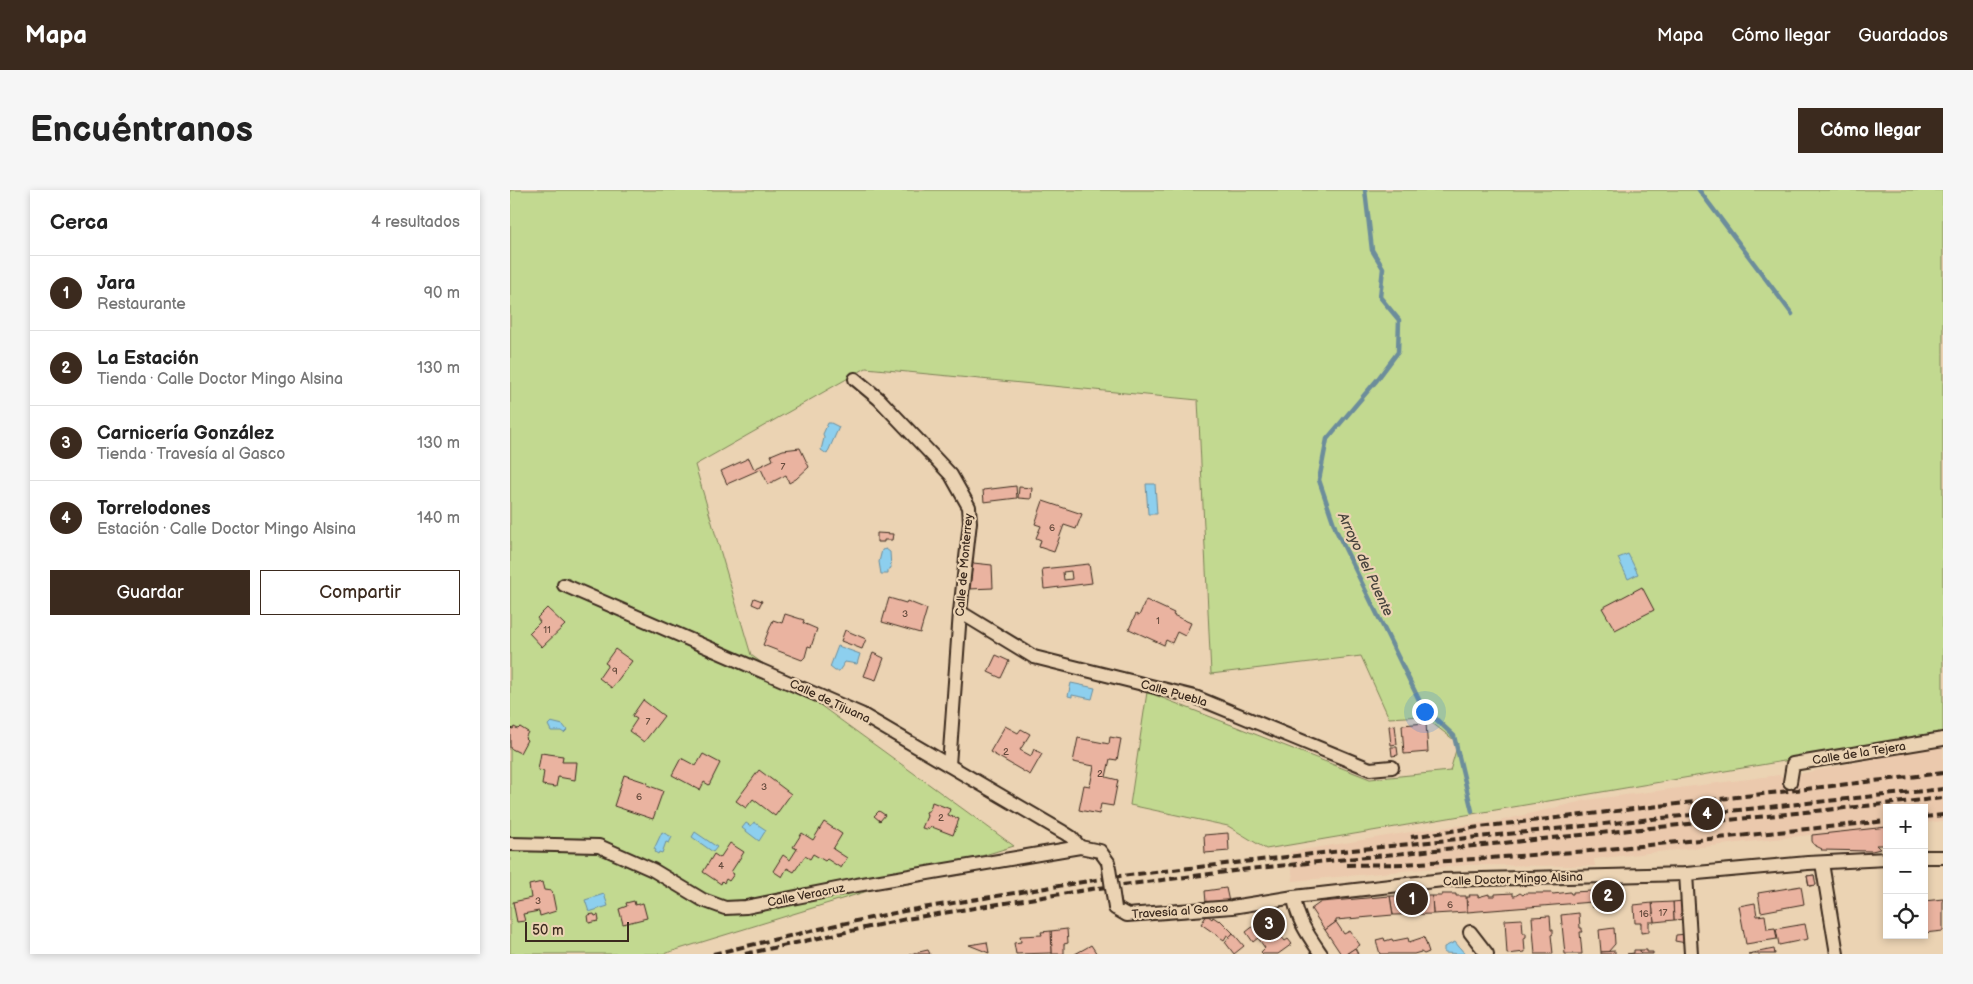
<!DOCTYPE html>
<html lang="es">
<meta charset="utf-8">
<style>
body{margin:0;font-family:"Balsamiq Sans",sans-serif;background:#f6f6f6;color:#222}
.controls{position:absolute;right:15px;bottom:15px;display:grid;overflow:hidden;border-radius:0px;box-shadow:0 2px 8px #0003}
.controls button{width:45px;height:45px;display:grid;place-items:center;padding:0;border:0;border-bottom:1px solid #e0e0e0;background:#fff;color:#222;font:25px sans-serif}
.scale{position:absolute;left:15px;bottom:12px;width:104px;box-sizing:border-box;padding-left:5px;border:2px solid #3b2a1e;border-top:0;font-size:14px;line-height:18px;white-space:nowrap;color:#3b2a1e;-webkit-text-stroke:4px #ebd3b3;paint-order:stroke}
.you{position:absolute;left:914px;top:521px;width:18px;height:18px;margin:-12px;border:4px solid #fff;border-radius:50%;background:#1a73e8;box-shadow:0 0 0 8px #1a73e833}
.badge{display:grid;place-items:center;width:32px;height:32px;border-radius:50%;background:#3b2a1e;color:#fff;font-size:16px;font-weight:700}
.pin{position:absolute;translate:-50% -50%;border:2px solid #fff;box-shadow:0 1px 5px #0006}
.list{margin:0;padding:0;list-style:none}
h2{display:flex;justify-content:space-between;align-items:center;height:65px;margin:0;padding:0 20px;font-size:21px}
h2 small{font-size:16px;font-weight:400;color:#767676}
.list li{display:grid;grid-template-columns:32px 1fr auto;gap:15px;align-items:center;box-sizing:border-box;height:75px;padding:0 20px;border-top:1px solid #e0e0e0}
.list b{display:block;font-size:19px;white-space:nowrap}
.list p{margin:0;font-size:16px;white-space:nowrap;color:#767676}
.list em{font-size:16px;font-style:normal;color:#767676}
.actions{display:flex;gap:10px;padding:15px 20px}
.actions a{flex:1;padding:11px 0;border:1px solid #3b2a1e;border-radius:0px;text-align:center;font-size:18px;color:#3b2a1e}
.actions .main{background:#3b2a1e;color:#fff}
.icon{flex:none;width:28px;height:28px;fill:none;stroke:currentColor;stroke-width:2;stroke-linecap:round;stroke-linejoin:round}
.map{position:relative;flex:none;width:1433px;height:764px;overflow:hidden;border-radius:0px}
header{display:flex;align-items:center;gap:30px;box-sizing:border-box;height:70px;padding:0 25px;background:#3b2a1e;color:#fff}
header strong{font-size:24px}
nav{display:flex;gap:28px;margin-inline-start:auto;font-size:18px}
.intro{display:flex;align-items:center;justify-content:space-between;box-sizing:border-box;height:120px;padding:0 30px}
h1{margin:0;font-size:35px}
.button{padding:12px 22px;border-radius:0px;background:#3b2a1e;color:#fff;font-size:18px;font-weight:700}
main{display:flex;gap:30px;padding:0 30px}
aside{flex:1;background:#fff;border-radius:0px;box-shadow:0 2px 8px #0003}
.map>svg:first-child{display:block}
.built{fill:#ebc9ad}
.green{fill:#c2d990;stroke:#7e8257}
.water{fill:#8dcfee;stroke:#6c8d9b}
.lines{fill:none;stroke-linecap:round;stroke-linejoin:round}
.stream{stroke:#6c8d9b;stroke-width:4.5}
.building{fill:#eab3a0;stroke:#3b2a1e;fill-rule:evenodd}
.minor-casing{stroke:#3b2a1e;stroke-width:16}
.minor{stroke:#ebd3b3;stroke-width:12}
.rail{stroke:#3b2a1e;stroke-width:4;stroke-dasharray:8 4;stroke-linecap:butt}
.minor-bridge-casing{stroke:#3b2a1e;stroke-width:16;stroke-linecap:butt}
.minor-bridge{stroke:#ebd3b3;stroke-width:12}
.labels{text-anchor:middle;stroke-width:4.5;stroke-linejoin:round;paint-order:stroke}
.number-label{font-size:10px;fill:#674c3e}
.street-label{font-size:12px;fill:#3b2a1e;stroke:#ebd3b3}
.water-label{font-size:14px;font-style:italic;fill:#47433d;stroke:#ebd3b3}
</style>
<header>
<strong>Mapa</strong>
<nav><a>Mapa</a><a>Cómo llegar</a><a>Guardados</a></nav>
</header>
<div class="intro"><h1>Encuéntranos</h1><a class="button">Cómo llegar</a></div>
<main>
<aside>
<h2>Cerca<small>4 resultados</small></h2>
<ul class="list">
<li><span class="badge">1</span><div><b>Jara</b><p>Restaurante</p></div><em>90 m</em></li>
<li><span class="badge">2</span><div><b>La Estación</b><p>Tienda · Calle Doctor Mingo Alsina</p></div><em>130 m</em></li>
<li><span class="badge">3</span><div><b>Carnicería González</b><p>Tienda · Travesía al Gasco</p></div><em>130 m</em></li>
<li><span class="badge">4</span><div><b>Torrelodones</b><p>Estación · Calle Doctor Mingo Alsina</p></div><em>140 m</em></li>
</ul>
<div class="actions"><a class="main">Guardar</a><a>Compartir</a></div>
</aside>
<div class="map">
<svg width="1433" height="764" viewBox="0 0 1433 764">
<rect width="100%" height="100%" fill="#ebd3b3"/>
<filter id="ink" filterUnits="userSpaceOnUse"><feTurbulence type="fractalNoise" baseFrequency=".02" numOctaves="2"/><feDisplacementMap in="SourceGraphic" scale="10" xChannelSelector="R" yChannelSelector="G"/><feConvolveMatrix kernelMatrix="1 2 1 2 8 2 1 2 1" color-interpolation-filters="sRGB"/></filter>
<g filter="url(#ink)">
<path class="built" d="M1433 555V631L1414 633V618H1377V655H1367L1370 659 1356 662 1311 660 1312 658 1304 655 1301 645 1084 669 1085 676 959 675 783 691 780 662 912 640 989 631 1077 610 1269 585 1280 592 1288 584Z"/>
<path class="green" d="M0 0H1433V544L756 659 718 636 620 615 637 502 860 589 940 581 948 553 913 526 879 528 851 466 701 484 688 210 356 178 185 275 241 465 504 656 153 764H0Z"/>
<g class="water">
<path d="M318 233H321L329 237 317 264 311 260 314 248 313 244Z"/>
<path d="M636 294H645L647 324H638Z"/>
<path d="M376 359 380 362 381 378 378 380V384H371L369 372 372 360Z"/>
<path d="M1118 364 1128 384 1118 389 1108 368Z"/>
<path d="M328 456 350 464 347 474 335 472 329 481H325L320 477Z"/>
<path d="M561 493 585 498 582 509 562 505V507L558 506Z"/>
<path d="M41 532 53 535 57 540 54 543 51 541H41L38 535Z"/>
<path d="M244 632 256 640 249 651 232 638 236 633 241 636Z"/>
<path d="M152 642 162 647 159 653 156 652 152 663 149 662 148 664 145 662 146 660 144 659Z"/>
<path d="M185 642 207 657 203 662 182 647Z"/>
<path d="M94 704 98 716 79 722 75 710Z"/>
<path d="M945 752 955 764 934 763V757Z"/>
</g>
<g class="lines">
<g class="stream">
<path d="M855 0 862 60 873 78 870 107 889 130 888 162 867 190 817 249 809 290 826 340 912 516 944 546 962 621"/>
<path d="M1189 0 1282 124"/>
</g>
</g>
<g class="building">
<path d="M290 258 299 277 286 289 279 293 276 285 258 294 251 279 217 294 211 281 239 268 244 279 263 270 261 265 273 260Z"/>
<path d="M506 296 507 308 474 312 473 300Z"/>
<path d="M509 297 522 298 521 309 508 308Z"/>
<path d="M533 311 572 324 566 339 554 335 544 362 529 357 531 350 526 348 531 336 525 334Z"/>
<path d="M367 343 383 344 382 350H374V352H367Z"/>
<path d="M463 373 482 375 483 398 459 399Z"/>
<path d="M579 374 582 393 534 399 532 379ZM561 381 562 389 554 390 553 382Z"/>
<path d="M1132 397 1144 420 1105 440 1092 418Z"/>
<path d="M244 408 252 411 249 417 242 414Z"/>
<path d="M379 408 396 413 397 411 417 419 410 443 372 432Z"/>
<path d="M636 410 664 423 663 425 681 433 675 446 667 442 662 453 656 450 654 455 619 439 626 424 629 426Z"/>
<path d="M37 418 55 435 32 457 19 443 30 432 27 428Z"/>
<path d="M275 424 294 430 293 433 307 439 301 457 298 456 295 467 292 470 253 455 263 430 272 433Z"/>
<path d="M335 440 356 449 352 459 331 451Z"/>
<path d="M105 459 122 471 102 498 89 488 98 475 95 473Z"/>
<path d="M363 463 374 468 366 490 354 486Z"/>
<path d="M486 465 499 471 491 488 478 482Z"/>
<path d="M133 510 154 526 134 552 119 541 127 529 122 526Z"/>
<path d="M916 533 918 562 894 564 892 535Z"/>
<path d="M885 535 887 554 881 555 879 536Z"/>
<path d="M495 536 508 543 511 539 520 544 510 560 521 566 524 559 532 564 520 585 480 562Z"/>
<path d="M4 537 8 539 10 537 18 542 15 548 17 550 10 563 0 558V538L3 539Z"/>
<path d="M600 547 611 549 607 570 600 569 596 587 608 590 603 616 591 614 589 624 569 620 574 595 580 596 584 576 563 572 568 548 599 554Z"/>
<path d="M881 557H887L888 565 882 566Z"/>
<path d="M31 563 53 566 52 572H67L65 590 48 587 46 597 32 595 34 581 28 580Z"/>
<path d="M193 564 210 573 199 595 194 592 190 600 162 585 171 568 186 576Z"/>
<path d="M249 580 281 604 265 626 243 609 236 618 226 611Z"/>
<path d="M114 585 138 593 137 595 153 601 143 629 104 616Z"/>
<path d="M422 612 440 619 438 625 449 629 443 645 422 637 417 639 412 638 417 626 416 622 420 620Z"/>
<path d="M369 621 375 625 370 631 364 626Z"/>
<path d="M314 632 332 644 323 659 337 668 331 678 317 669 315 671 303 664 300 669 295 666 284 682 277 678 272 687 263 681 273 665 280 670 287 659 283 657 292 643 303 650Z"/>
<path d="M1377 637V655H1366L1370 659 1362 661 1311 660 1312 659 1304 655 1302 651V645Z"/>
<path d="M718 643 719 661 695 663 694 645Z"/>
<path d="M220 653 234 662 221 682 224 684 219 691 216 689 214 693 212 691 211 694 193 682 204 664 210 668Z"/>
<path d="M1304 685 1305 695 1299 696 1297 686Z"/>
<path d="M1304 685 1306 695 1299 696 1297 686Z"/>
<path d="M32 692 34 700 42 701 46 721 30 726 29 721 13 724 15 731 7 732 3 712 21 708 19 695Z"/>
<path d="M1291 696 1294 714 1251 722 1248 703Z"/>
<path d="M716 698 719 712 696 713 695 701Z"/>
<path d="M1081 701 1082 712 957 722V707H960L959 705H968V707L979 704V706H985V704L1003 703V706H1005L1010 703 1013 705 1015 703H1041L1043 704 1060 702 1061 704H1063V702Z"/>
<path d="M1108 702 1110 716 1082 717 1081 704Z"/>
<path d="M932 704H946V706H956L957 722 923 724 922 706H932Z"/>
<path d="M880 706H922L923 724 883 725Z"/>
<path d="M880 706 883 725 826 730V732L815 740 801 719 811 712Z"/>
<path d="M1433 709V741L1414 743V711Z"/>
<path d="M124 711 125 715 133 713 137 728 113 734 109 719 117 716 116 713Z"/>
<path d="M1173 711 1175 729 1164 730 1163 712Z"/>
<path d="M1163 712 1164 730 1144 732 1142 713Z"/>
<path d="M1142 713 1144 732H1139V742L1131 743V733H1125L1124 715Z"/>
<path d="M1245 713 1247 726 1255 725 1257 739 1265 738 1267 749 1236 754 1229 716Z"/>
<path d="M1069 723 1070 738H1072V740L1073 742H1070L1072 764H1055L1051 725Z"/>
<path d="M84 724 85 726 88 725 89 731 79 733 78 725Z"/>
<path d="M697 725 702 729 703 727 709 731 710 730 723 743 720 747 717 745 714 750 691 734Z"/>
<path d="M758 725 762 730 759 732 775 751 778 749 782 754 768 764H753L751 762 755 758 748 748 743 752 736 742Z"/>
<path d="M1040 726 1041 740H1043V744L1041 745 1043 764H1025L1022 727Z"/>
<path d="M1012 729 1013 743H1016V747L1014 748 1015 762 997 764 995 730Z"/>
<path d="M826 732 834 744 840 741 850 755 836 764H831L815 740Z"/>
<path d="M1295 734 1298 749 1269 755 1266 739Z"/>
<path d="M1104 738 1105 754 1098 762H1091L1089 740Z"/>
<path d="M557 739 558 753 554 754V764H542L541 741Z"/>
<path d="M541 741 542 763 506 764 504 753 511 752 510 746 532 745 531 742Z"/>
<path d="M723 743 734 756 724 764 715 752Z"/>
<path d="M1176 744V753L1165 751 1166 745Z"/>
<path d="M914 747 919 762 914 764 911 762 904 764H870L866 750 874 748 875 751 882 749 883 751 898 748 899 752Z"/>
<path d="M477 752 479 763 459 755Z"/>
<path d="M581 755 587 764H565L576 758Z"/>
<path d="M845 758 848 764H836Z"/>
<path d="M1264 759 1265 764H1238Z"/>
<path d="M418 760 420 764H400Z"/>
<path d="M1124 760H1130L1131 764H1117L1124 763Z"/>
<path d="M1130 760H1137V762H1143V764H1131Z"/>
<path d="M1105 761V764H1091V762Z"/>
</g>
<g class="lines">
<defs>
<g id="minor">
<path d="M345 189 369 209 441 285 459 317 460 332 450 422 439 575"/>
<path d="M54 395 351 524 553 642 561 647 570 657"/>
<path d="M450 422 524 467 685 507 860 579 882 577"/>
<path d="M1280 592 1283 574 1433 549"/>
<path d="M0 654 89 656 143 680 193 710 215 718 236 717 347 695 570 657 590 661 598 672"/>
<path d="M1414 667H1433"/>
<path d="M1312 673 1327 764"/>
<path d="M1176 684 1181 764"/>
<path d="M784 707C787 730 798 745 811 764"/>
<path d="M605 718 617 725 722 717 784 707 933 690 1176 684 1298 673 1377 669"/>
<path d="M960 742 977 764"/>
</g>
</defs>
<use href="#minor" class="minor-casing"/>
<use href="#minor" class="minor"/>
<g class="rail">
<path d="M1414 627 1433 625"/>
<path d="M901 647 969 637 1433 583"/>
<path d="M837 675 894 674 1079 661 1377 631"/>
<path d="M203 764 322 736 394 721 610 686 803 664 1433 599"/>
<path d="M235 764 396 729 588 698 739 679 1433 608"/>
</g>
<defs>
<path id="minor-bridge" d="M598 672 605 718"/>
</defs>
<use href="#minor-bridge" class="minor-bridge-casing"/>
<use href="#minor-bridge" class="minor-bridge"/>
</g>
</g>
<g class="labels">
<g class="number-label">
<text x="273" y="280">7</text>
<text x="542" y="341">6</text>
<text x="395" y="427">3</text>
<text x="648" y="434">1</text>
<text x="37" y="443">11</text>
<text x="105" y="484">9</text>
<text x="138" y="535">7</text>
<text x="496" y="565">2</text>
<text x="590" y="587">2</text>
<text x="254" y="600">3</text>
<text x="129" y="610">6</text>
<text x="431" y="631">2</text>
<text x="211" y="679">4</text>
<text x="28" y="714">3</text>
<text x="940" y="718">6</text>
<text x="1153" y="726">17</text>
<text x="1134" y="727">16</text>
</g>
<g class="street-label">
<text transform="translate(454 375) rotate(-85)" y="4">Calle de Monterrey</text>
<text transform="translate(664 503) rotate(16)" y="4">Calle Puebla</text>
<text transform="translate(320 511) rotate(25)" y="4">Calle de Tijuana</text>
<text transform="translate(1349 563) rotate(-9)" y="4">Calle de la Tejera</text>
<text transform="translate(1003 689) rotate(-2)" y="4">Calle Doctor Mingo Alsina</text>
<text transform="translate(296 705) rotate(-11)" y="4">Calle Veracruz</text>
<text transform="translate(670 721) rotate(-4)" y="4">Travesía al Gasco</text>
</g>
<g class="water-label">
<text transform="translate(856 374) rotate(65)" y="5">Arroyo del Puente</text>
</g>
</g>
</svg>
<div class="controls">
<button>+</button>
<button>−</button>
<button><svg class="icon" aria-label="locate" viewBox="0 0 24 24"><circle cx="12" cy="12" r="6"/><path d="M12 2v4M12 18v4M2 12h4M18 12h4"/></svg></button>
</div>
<div class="scale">50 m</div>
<div class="you"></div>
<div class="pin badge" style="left:902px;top:709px">1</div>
<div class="pin badge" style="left:1098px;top:706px">2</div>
<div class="pin badge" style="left:759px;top:734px">3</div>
<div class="pin badge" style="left:1197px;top:624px">4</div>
</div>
</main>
